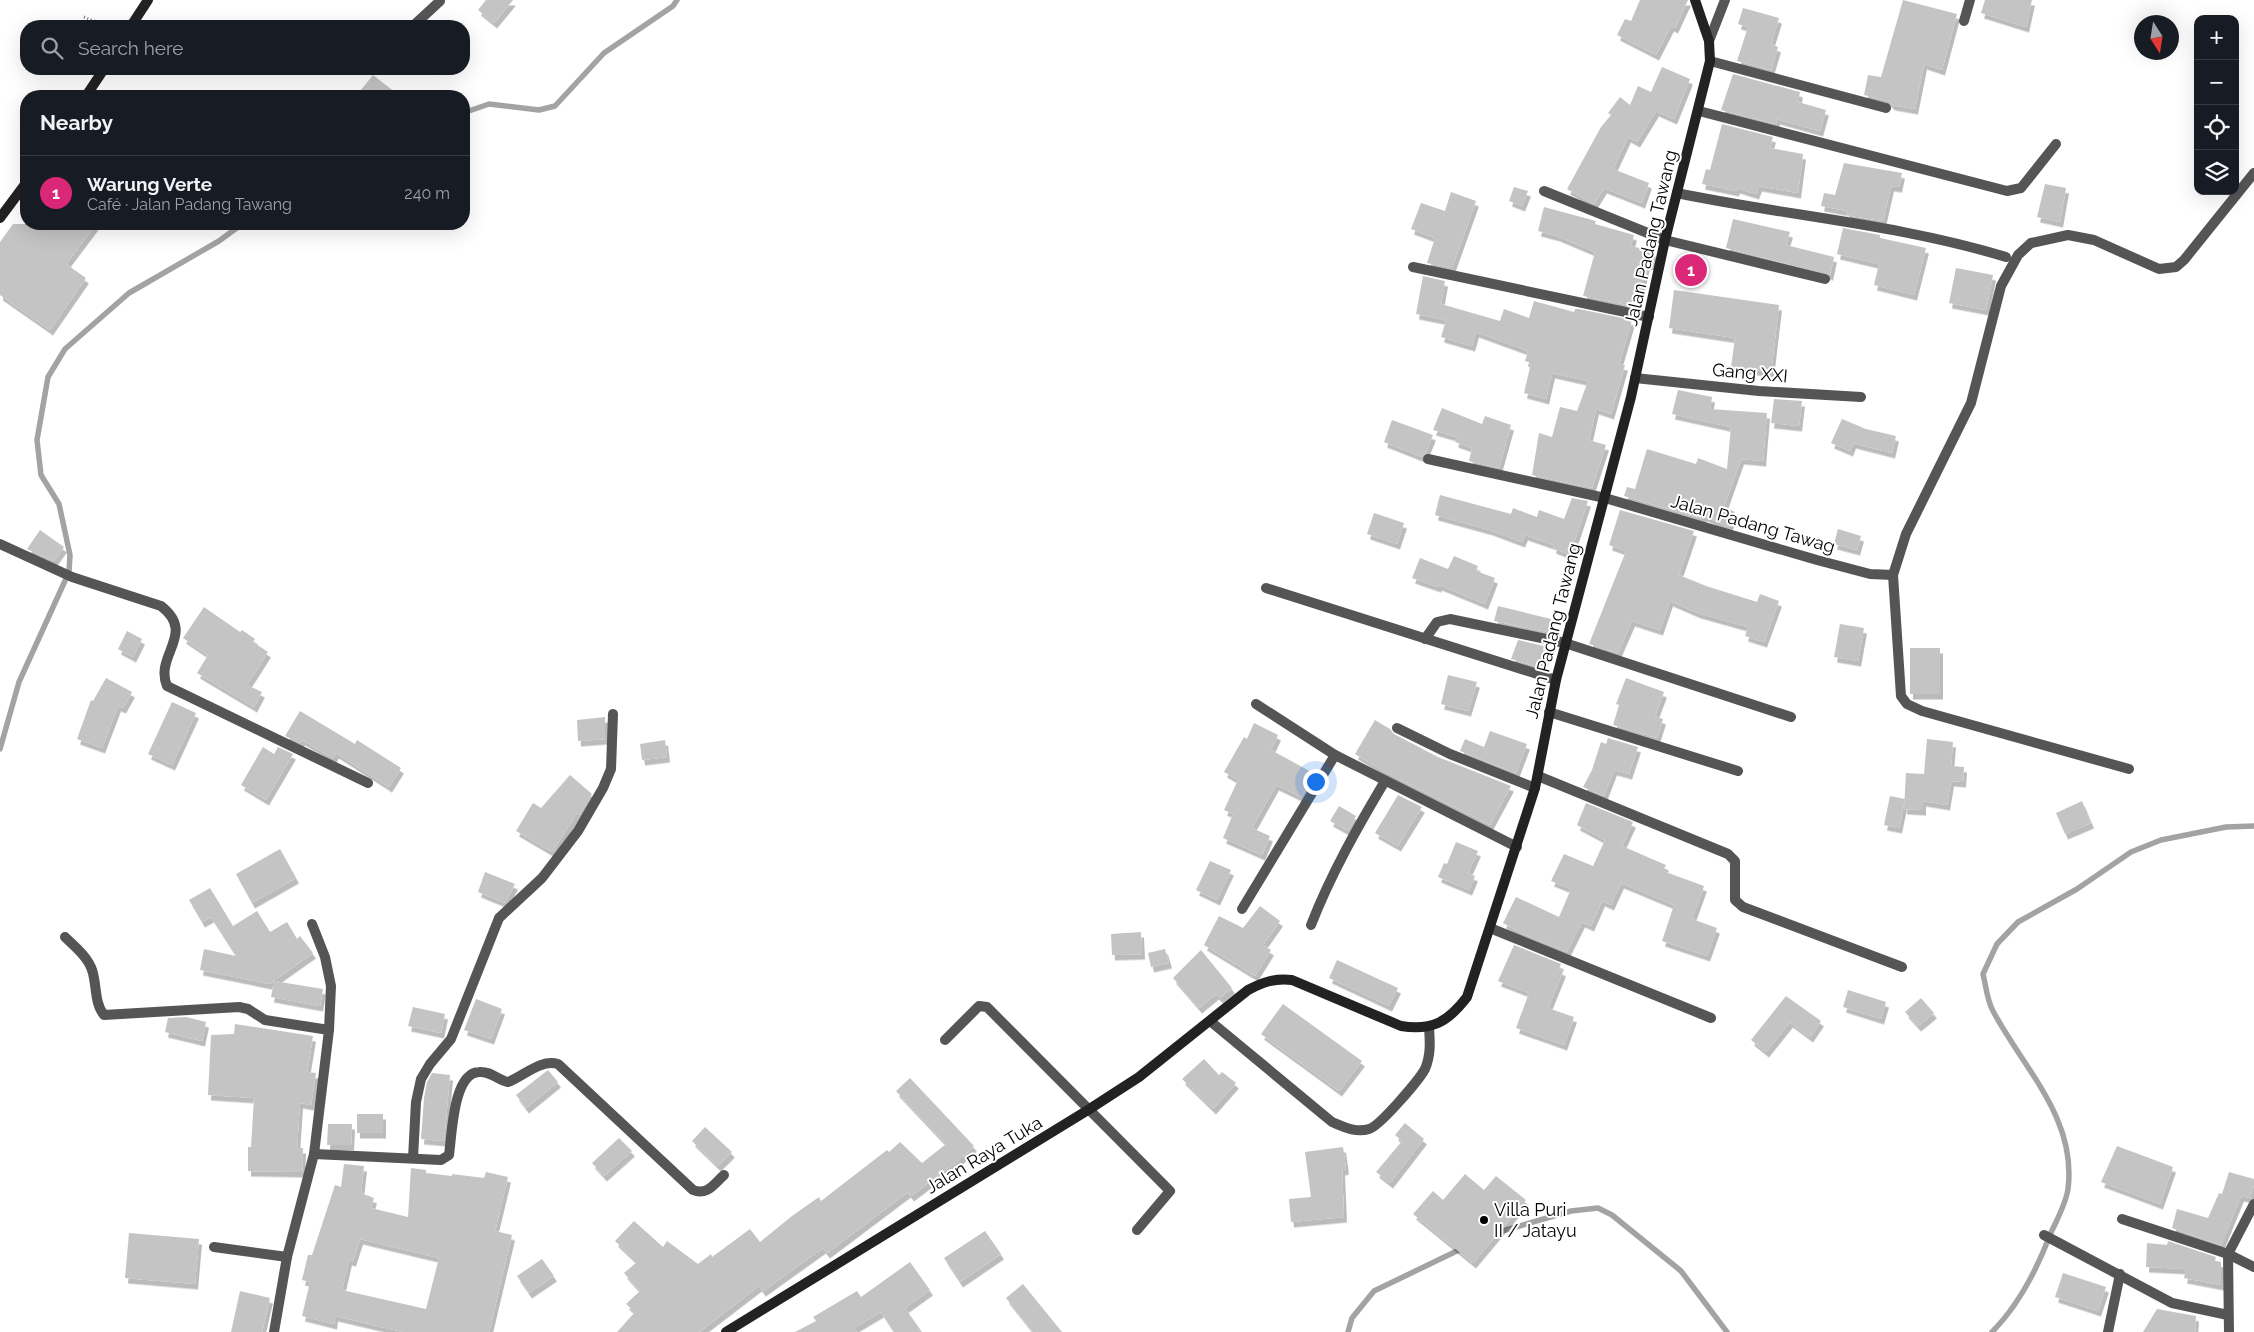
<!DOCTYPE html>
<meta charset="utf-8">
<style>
body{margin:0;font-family:Raleway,sans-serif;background:#20242c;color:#f1f3f6}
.controls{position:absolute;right:15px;top:15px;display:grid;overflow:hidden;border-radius:10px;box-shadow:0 5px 20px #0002}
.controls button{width:45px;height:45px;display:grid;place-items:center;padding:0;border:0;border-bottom:1px solid #363941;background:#171b24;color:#f1f3f6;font:25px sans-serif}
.compass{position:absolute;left:2134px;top:15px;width:45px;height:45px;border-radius:50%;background:#171b24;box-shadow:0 5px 20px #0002;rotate:168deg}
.you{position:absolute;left:1315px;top:781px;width:18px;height:18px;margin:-12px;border:4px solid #fff;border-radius:50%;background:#1a73e8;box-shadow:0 0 0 8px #1a73e833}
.badge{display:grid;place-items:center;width:32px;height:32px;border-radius:50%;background:#db2777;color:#fff;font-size:16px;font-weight:700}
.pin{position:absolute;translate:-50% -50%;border:2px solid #fff;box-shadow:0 1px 5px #0006}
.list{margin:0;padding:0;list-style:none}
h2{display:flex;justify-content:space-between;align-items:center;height:65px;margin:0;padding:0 20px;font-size:21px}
h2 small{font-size:16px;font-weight:400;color:#9ea1a6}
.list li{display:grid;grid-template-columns:32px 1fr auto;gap:15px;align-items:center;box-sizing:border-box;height:75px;padding:0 20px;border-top:1px solid #363941}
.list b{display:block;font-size:19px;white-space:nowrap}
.list p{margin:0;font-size:16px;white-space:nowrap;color:#9ea1a6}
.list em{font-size:16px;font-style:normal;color:#9ea1a6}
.icon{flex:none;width:28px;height:28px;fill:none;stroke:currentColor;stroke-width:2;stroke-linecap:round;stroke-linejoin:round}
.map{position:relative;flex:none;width:2254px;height:1332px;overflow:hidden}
.search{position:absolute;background:#171b24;box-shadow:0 5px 20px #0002;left:20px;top:20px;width:450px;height:55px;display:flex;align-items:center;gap:12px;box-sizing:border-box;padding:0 18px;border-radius:20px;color:#9ea1a6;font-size:19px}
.panel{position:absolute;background:#171b24;box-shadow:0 5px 20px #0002;left:20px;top:90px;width:450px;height:140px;border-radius:20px}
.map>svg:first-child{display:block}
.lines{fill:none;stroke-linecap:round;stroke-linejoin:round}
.stream{stroke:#a3a3a3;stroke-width:5.5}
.building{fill:#c4c4c4;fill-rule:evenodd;filter:url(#shadow)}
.path{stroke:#777;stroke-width:3;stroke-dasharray:1 2.5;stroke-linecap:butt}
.lane{stroke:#555;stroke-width:10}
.street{stroke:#555;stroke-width:10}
.secondary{stroke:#222;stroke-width:10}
.poi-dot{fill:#000;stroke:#fff;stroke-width:2}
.labels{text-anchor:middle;stroke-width:4;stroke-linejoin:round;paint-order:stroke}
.street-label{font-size:18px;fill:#000;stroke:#fff}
.poi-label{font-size:18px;fill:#000;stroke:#fff;text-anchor:start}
</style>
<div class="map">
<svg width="2254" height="1332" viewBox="0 0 2254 1332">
<defs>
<filter id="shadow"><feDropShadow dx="3" dy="5.5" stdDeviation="0" flood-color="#0004"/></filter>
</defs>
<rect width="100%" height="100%" fill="#fff"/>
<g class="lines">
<g class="stream">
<path d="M464 119 466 112 489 104 539 110 555 106 604 53 673 6 677 0"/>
<path d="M0 749 19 682 69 572 70 555 59 504 41 475 37 440 48 377 65 349 129 293 219 241 242 224"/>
<path d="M1492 1234 1571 1211 1598 1208 1612 1215 1681 1271 1727 1332"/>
<path d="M1348 1332 1352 1318 1374 1291 1463 1248"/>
<path d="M1992 1332C2018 1306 2037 1269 2050 1235 2056 1221 2066 1204 2068 1189 2077 1118 2023 1068 1993 1011 1987 1000 1986 986 1983 974L1997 944 2018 922 2077 889 2131 852 2161 840 2226 827 2254 826"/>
</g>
</g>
<g class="building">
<path d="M486 0H513L494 23 478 10Z"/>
<path d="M1640 0H1688L1675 28 1671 26 1656 55 1617 35 1625 19 1631 21Z"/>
<path d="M1903 0 1957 14 1942 70 1924 64 1915 109 1892 105 1888 101 1864 95 1868 75 1881 77Z"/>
<path d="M1985 0H2032L2026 27 1981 13Z"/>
<path d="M1743 8 1779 18 1771 44 1778 47 1771 70 1737 61 1748 27 1738 24Z"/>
<path d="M1662 67 1690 79 1674 119 1656 111 1637 142 1628 137 1613 169 1649 183 1642 203 1604 188 1594 204 1567 189 1601 127 1611 115 1608 113 1620 97 1630 105 1638 86 1651 92Z"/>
<path d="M1733 74 1800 92 1798 102 1826 110 1820 131 1777 119 1776 124 1721 110Z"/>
<path d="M373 75 400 96H356Z"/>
<path d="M1722 124 1773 137 1770 148 1803 154 1798 193 1759 186 1756 194 1737 188 1736 191 1702 184 1706 169 1710 170Z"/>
<path d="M1844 163 1902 173 1899 187 1891 186 1883 221 1846 215 1847 211 1821 206 1824 193 1835 195Z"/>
<path d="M2045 184 2066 188 2060 222 2037 217Z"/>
<path d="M1514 187 1528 191 1522 206 1509 201Z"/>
<path d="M1451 192 1476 201 1452 268 1427 263 1435 238 1411 229 1421 203 1445 211Z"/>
<path d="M1544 207 1596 221 1595 224 1634 235 1631 246 1655 252 1651 265 1647 264 1637 307 1583 296 1595 252 1557 236 1538 231Z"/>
<path d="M1733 219 1790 232 1786 245 1834 257 1830 275 1726 248Z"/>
<path d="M13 224H96L66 264 86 278 50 330 0 295V242Z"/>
<path d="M1843 228 1880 235V238L1926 248 1914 295 1874 285 1879 264 1837 254Z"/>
<path d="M1956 268 1993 275 1986 310 1949 303Z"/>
<path d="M1423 276 1445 281 1441 304 1500 321 1504 309 1529 318 1534 301 1574 312 1575 309H1579L1632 320 1619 364 1625 365 1611 414 1596 409 1589 440 1606 445 1592 488 1532 475 1539 433 1552 437 1560 407 1577 411 1588 381 1552 373 1546 399 1524 393 1531 363 1525 361 1528 351 1476 332 1472 346 1441 337 1446 320 1416 314Z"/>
<path d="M1674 290 1779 305 1771 372 1731 367 1735 338 1669 328Z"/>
<path d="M1678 390 1712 397 1710 409 1767 413 1763 461 1741 459 1724 507 1735 512 1729 527 1704 516 1703 519 1699 518 1624 496 1627 487 1635 489 1647 449 1696 464 1698 458 1727 469 1731 427 1672 414Z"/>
<path d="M1774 399 1802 401 1799 426 1771 423Z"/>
<path d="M1442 408 1482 424 1485 416 1511 425 1499 468 1469 461 1472 448 1455 442 1457 437 1433 430Z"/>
<path d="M1842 419 1866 429 1896 436 1892 453 1853 443 1850 451 1831 443Z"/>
<path d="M1392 420 1433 435 1426 452 1422 457 1384 442Z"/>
<path d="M1440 495 1511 514 1513 508 1537 517 1539 510 1564 519 1572 498 1588 501 1570 555 1553 548 1554 545 1525 535 1522 542 1490 530 1435 515Z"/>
<path d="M1620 510 1694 531 1679 575 1706 586 1757 602 1760 594 1779 601 1764 642 1745 636 1748 627 1698 613 1670 601 1660 630 1632 621 1618 653 1589 644 1626 551 1609 545Z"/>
<path d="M1374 513 1404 523 1397 544 1367 534Z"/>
<path d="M1838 529 1861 536 1857 550 1834 544Z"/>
<path d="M40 530 64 547 54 561 27 549Z"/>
<path d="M1454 556 1478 566 1476 571 1495 578 1485 604 1439 585 1438 587 1412 578 1420 558 1448 569Z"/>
<path d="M1498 606 1551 619 1548 632 1494 621Z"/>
<path d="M204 607 240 632 242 630 255 639 253 642 268 652 247 685 262 692 254 707 197 673 208 655 183 638Z"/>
<path d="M1840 624 1864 628 1858 661 1834 657Z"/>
<path d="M127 631 142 639 133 657 118 649Z"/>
<path d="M1518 640 1544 646 1542 656 1546 657 1542 668 1511 659Z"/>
<rect x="1910" y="648" width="30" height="46"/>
<path d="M1448 675 1477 682 1468 711 1441 704Z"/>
<path d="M106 678 132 692 123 708 118 706 102 748 77 739 91 700 93 701Z"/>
<path d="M1626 678 1664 692 1655 716 1663 719 1657 738 1613 725 1619 705 1616 704Z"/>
<path d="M172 702 196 713 172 765 148 754Z"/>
<path d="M300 711 355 744 357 740 401 768 389 787 336 753 333 758 302 740 300 743 285 736Z"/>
<path d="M605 717V739L578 741 577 720Z"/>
<path d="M1375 720 1390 729 1394 734 1438 757 1511 786 1490 825 1385 772 1355 754Z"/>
<path d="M1254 723 1278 735 1271 750 1315 774 1301 797 1276 785 1252 828 1270 836 1262 855 1223 838 1233 814 1224 810 1238 780 1224 772 1244 737 1247 739Z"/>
<path d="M1490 731 1527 744 1516 773 1460 751 1465 739 1484 747Z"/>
<path d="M1608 738 1638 747 1629 774 1614 770 1604 796 1583 787 1592 770 1601 742 1606 744Z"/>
<path d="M1927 739 1953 742 1951 766 1964 767 1963 782 1951 781 1947 805 1923 801V810L1904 809 1906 773 1924 774Z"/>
<path d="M665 740 667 757 642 760 640 744Z"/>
<path d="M263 747 274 754 278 747 293 754 266 800 241 785Z"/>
<path d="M570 775 592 794 579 815 577 813 552 852 516 831 533 803 541 808Z"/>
<path d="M1398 795 1422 807 1398 846 1375 833Z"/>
<path d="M1890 796 1905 799 1899 828 1884 825Z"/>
<path d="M2082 801 2091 823 2065 834 2056 813Z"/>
<path d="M1586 803 1633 822 1622 846 1666 865 1663 871 1704 886 1692 919 1717 928 1707 956 1662 941 1674 905 1621 883 1611 905 1602 901 1591 926 1582 922 1567 952 1519 932 1503 923 1516 897 1559 917 1571 889 1551 881 1564 854 1593 866 1605 840 1577 825Z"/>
<path d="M1339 806 1356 816 1348 831 1330 821Z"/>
<path d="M1456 842 1478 851 1468 873 1475 876 1469 890 1438 877 1444 863 1447 864Z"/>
<path d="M280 849 296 878 252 903 236 874Z"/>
<path d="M1210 861 1231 870 1217 900 1196 890Z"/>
<path d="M485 872 515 884 505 903 478 892Z"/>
<path d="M210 888 233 926 257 911 270 932 287 922 297 939 300 936 313 953 269 984 200 970 204 949 236 956 211 917 202 922 189 900Z"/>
<path d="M1260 906 1280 921 1263 945 1271 950 1255 976 1204 945 1219 916 1243 928Z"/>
<path d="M1141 932 1142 954 1112 955 1111 934Z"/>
<path d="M1514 945 1561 964 1559 969 1563 971 1548 1008 1574 1017 1564 1045 1516 1028 1529 993 1498 981Z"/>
<path d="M1165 949 1169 963 1151 967 1148 953Z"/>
<path d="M1201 950 1232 988 1220 998 1216 994 1199 1008 1173 978Z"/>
<path d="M1337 960 1398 988 1389 1006 1329 978Z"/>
<path d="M274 981 323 989 320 1006 271 997Z"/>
<path d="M1848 990 1886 1002 1881 1019 1843 1007Z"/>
<path d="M1786 996 1821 1021 1810 1037 1790 1022 1766 1052 1751 1040Z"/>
<path d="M1921 998 1934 1013 1918 1026 1905 1012Z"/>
<path d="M476 999 502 1009 491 1039 464 1030Z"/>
<path d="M1283 1004 1362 1061 1339 1091 1261 1034Z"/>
<path d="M413 1007 445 1014 441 1033 408 1026Z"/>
<path d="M186 1017 206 1022 202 1041 165 1032 168 1018Z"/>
<path d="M235 1024 313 1036 307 1072 316 1073 311 1105 300 1103 297 1148H303L302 1172 248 1171V1147H251L254 1098 208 1095 211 1035 234 1034Z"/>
<path d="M1204 1059 1219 1075 1222 1072 1236 1083 1213 1109 1182 1079Z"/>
<path d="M548 1070 558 1082 526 1108 516 1095Z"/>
<path d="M432 1073 450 1075 444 1141 421 1139 424 1098 427 1082Z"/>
<path d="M910 1078 974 1146 960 1159 911 1196 908 1192 827 1253 823 1248 763 1291 759 1286 699 1332H617L635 1312 626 1304 640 1291 624 1273 637 1262 615 1241 634 1221 663 1247 667 1241 698 1264 711 1254 712 1257 750 1229 760 1242 792 1216 819 1197 821 1201 887 1150 889 1152 900 1142 922 1163 946 1144 896 1091Z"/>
<rect x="357" y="1114" width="26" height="19"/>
<path d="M1405 1123 1424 1139 1390 1183 1376 1172 1402 1141 1395 1135Z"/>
<path d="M328 1124H352L351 1145H327Z"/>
<path d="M705 1127 732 1152 718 1166 692 1141Z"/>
<path d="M619 1138 632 1151 604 1176 592 1163Z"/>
<path d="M2117 1146 2173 1167 2160 1204 2101 1182Z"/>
<path d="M1343 1147 1346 1169 1342 1170 1344 1217 1291 1222 1289 1199 1311 1197 1305 1152Z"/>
<path d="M344 1164 364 1166 361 1193 374 1198 371 1208 408 1217 411 1168 426 1170V1173L452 1176V1174L484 1178 486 1172 508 1177 495 1231 512 1235 489 1332H403L335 1316 334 1324 302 1316 310 1282 302 1280 308 1255H312L335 1185 341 1187ZM360 1239 439 1258 426 1309 342 1290 349 1260 353 1261Z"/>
<path d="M2229 1172 2254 1179V1185L2250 1198 2241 1196 2221 1245 2172 1228 2177 1209 2208 1218 2219 1193 2222 1194Z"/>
<path d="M1465 1174 1484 1190 1496 1176 1526 1200 1473 1263 1413 1214 1433 1191 1443 1200Z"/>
<path d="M985 1231 1001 1254 960 1282 944 1258Z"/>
<path d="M129 1233 199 1239 195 1284 125 1278Z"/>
<path d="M2168 1241 2216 1257 2215 1261 2221 1262V1285L2184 1278 2186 1269 2146 1267 2147 1243 2167 1245Z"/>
<path d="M542 1259 554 1276 529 1293 517 1276Z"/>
<path d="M910 1262 930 1290 905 1308 922 1332H894L881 1312 854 1328 857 1332H795L816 1321 813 1317 857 1291 861 1297Z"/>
<path d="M2063 1273 2106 1287 2098 1311 2055 1297Z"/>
<path d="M1023 1284 1062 1332H1033L1006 1298Z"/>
<path d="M240 1291 270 1298 262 1332H231Z"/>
<path d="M2157 1309 2196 1316 2195 1332H2143Z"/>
</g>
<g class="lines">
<path class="path" d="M84 17 107 26"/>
<path class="lane" d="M214 1247 287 1257"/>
<g class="street">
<path d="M1964 21 1970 0"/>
<path d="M413 26 440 1"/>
<path d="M1709 41 1725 0"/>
<path d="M1710 61 1886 108"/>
<path d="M1699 111 2007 191 2021 188 2056 144"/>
<path d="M1544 191 1665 240 1825 279"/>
<path d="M1677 193C1787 216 1898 224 2006 257"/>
<path d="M1413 267 1649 317"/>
<path d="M1635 378 1759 391 1861 397"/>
<path d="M1428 459 1605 498 1817 560 1870 574 1893 575"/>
<path d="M0 544 72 577 161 606C197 634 154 655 167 686L368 783"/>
<path d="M1266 588 1556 680"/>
<path d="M1425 639 1437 622 1450 619 1565 643 1791 717"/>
<path d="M1256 704 1335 755 1517 847"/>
<path d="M1549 712 1738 771"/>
<path d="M1397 728 1450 754 1535 788"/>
<path d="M2129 769 1922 711 1907 704 1901 696 1893 575 1906 534 1971 403 2001 286 2018 255 2031 243 2068 235 2094 240 2159 269 2176 267 2184 260 2254 173"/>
<path d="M1538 776 1728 854 1735 861V900L1743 907 1902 967"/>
<path d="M1242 909 1335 755"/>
<path d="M1311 925C1331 874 1357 828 1385 781"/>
<path d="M1490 928 1711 1018"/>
<path d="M65 937C74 946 88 957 92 970 97 984 94 1003 104 1015L239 1007 248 1009 265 1020 329 1030"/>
<path d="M1210 1021 1332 1122C1344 1127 1356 1133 1369 1129 1380 1126 1419 1080 1425 1069 1431 1055 1430 1042 1429 1027"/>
<path d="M945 1040 979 1006 987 1007 1170 1191 1137 1230"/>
<path d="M314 1154 441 1160 449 1155C452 1135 453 1073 479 1072 491 1071 498 1080 508 1082 524 1076 540 1059 558 1064L693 1190C707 1196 714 1184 724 1175"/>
<path d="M413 1158 416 1102 421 1079 430 1064 451 1039 499 918 542 878 578 831 603 788 611 769 613 714"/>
<path d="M2122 1219 2228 1254 2254 1267"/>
<path d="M2044 1235 2172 1303 2228 1315"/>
<path d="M274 1332 287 1257 314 1154 329 1030 331 986 325 957 312 924"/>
<path d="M2108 1332 2120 1274"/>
<path d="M2229 1332 2228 1254 2254 1204"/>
</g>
<g class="secondary">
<path d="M131 26 148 0"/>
<path d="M86 96 104 69"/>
<path d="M0 218 26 183"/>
<path d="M726 1332 1088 1110 1139 1077 1248 990C1263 982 1275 978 1292 980L1401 1026C1432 1031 1448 1022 1467 997L1535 788 1556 680 1631 397 1665 240 1710 61 1709 41 1695 0"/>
</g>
</g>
<circle class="poi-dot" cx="1484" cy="1220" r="5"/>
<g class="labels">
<g class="street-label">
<text transform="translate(1651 238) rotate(-77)" y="6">Jalan Padang Tawang</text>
<text transform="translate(1750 373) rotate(5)" y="6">Gang XXI</text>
<text transform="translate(1753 524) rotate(16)" y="6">Jalan Padang Tawag</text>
<text transform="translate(1553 631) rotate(-76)" y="6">Jalan Padang Tawang</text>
<text transform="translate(984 1155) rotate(-31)" y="6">Jalan Raya Tuka</text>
</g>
<g class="poi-label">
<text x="1494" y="1216">Villa Puri<tspan x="1494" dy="21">II / Jatayu</tspan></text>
</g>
</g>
</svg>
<div class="controls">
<button>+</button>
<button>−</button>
<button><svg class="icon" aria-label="locate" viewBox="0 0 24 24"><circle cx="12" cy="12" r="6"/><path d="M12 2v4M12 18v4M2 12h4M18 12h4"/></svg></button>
<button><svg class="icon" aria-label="layers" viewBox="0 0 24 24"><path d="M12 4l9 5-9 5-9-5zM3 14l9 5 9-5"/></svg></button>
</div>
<svg class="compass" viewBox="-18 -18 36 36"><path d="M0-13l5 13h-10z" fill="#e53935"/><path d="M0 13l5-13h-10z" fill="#9ea1a6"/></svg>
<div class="you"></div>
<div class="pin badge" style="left:1691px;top:270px">1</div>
<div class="search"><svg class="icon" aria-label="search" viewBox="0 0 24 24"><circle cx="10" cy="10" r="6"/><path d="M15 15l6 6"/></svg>Search here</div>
<section class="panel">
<h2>Nearby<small></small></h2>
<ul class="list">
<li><span class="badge">1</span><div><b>Warung Verte</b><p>Café · Jalan Padang Tawang</p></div><em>240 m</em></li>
</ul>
</section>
</div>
